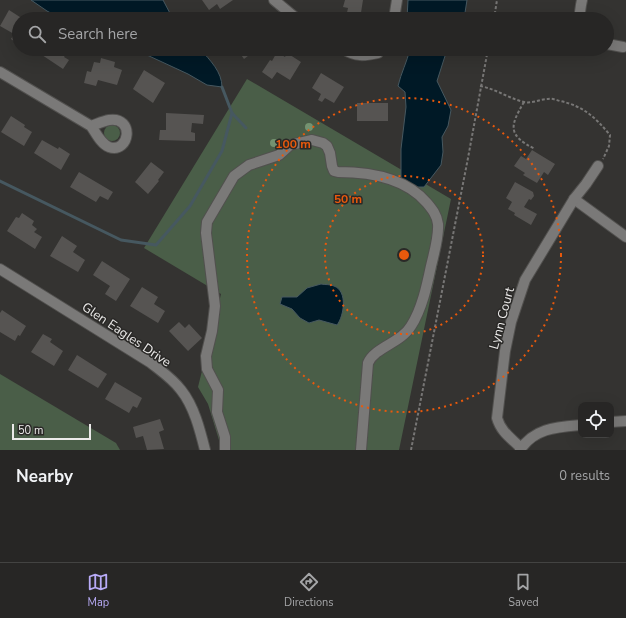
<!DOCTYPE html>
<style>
body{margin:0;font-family:"Nunito Sans",sans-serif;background:#2f2e2d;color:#f1f3f6}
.controls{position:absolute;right:12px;bottom:12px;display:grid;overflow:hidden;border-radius:8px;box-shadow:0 4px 16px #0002}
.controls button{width:36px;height:36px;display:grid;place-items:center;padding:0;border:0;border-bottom:1px solid #434342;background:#272625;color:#f1f3f6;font:20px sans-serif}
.scale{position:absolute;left:12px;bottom:10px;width:79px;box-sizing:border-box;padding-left:4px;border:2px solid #ebeae9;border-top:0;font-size:11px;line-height:14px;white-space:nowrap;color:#ebeae9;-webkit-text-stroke:3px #2a2927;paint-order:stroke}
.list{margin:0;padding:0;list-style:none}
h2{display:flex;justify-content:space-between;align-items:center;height:52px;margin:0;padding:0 16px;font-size:17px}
h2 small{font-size:13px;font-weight:400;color:#a4a5a7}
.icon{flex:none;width:22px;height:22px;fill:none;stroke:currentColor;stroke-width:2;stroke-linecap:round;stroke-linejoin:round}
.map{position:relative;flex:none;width:626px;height:450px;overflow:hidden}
.search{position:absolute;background:#272625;box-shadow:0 4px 16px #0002;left:12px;right:12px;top:12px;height:44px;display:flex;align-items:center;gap:10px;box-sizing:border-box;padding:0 14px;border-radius:22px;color:#a4a5a7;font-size:15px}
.sheet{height:112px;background:#272625}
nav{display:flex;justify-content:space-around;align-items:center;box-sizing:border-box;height:56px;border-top:1px solid #434342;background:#272625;font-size:11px;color:#a4a5a7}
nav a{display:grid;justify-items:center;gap:2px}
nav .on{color:#b8abf7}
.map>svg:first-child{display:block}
.green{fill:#4a5e48}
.water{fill:#001926;stroke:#465860}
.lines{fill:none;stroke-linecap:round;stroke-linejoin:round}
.stream{stroke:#465860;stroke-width:3}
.building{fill:#565452}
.minor-casing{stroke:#51504e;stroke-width:12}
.path{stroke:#777675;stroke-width:2;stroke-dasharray:3 2;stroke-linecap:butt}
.minor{stroke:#7a7978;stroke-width:10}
.tree{fill:#749270}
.ring{fill:none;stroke:#e8590c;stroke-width:2;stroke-dasharray:2 4}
.labels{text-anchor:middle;stroke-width:3;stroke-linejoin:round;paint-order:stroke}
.street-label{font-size:13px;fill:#ebeae9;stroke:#2a2927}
.centre{fill:#e8590c;stroke:#2a2927;stroke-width:2}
.ring-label{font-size:12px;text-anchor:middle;font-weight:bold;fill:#e8590c;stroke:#2a2927;stroke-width:3;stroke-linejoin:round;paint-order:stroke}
</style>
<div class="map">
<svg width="626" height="450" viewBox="0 0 626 450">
<rect width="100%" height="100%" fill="#343331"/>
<g class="green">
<path d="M247 79 451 199 399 450H222L208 404 198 387 221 294 144 248Z"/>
<circle cx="112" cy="133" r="8"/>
<path d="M0 374 116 443 120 450H0Z"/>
</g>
<g class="water">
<path d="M31 0H163L173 19H62L47 11Z"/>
<path d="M408 0H467L464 19H407Z"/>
<path d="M134 49H200C210 60 222 72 222 87L207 85 188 74Z"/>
<path d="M410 49H450L445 56 437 81 451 110 448 126 442 137 443 152 441 165 424 187H413L401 183V149L406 107 405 92 398 86C401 73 407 62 410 49Z"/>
<path d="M321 284C325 285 330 284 334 286 348 291 344 316 337 325L319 320 309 323 300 318 292 309 280 304 282 297H297L307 288Z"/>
</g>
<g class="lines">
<g class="stream">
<path d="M232 113 246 128"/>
<path d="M0 181 121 240 156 245 190 206 222 151 232 113 222 87"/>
</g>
</g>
<g class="building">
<path d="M202 0H233L220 9 217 4 209 10Z"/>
<path d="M345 0H363L360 19 346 17 348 8 343 7Z"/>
<path d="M9 10 23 19H19V45L11 39 14 34 0 26Z"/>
<path d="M41 49H62L67 52 64 57 69 60 63 69 39 53Z"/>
<path d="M237 49H257L244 59Z"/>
<path d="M277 52 285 57 287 53 301 62 290 80 277 72 272 79 262 72 270 60 272 61Z"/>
<path d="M101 58 115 62 114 67 122 70 117 85 98 80 96 86 84 83 87 71 91 72 94 62 100 63Z"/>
<path d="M144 70 165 83 153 103 133 89Z"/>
<path d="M321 73 344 87 334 103 325 98 322 102 318 100 321 94 312 88Z"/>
<rect x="357" y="103" width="31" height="18"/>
<path d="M166 113 204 115 203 124 192 123 191 132 195 133V141L159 140 160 130H166Z"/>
<path d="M11 116 25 125 24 127 32 132 24 146 1 132Z"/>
<path d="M42 140 58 149 59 147 70 154 61 170 34 153Z"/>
<path d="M532 150 555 164 548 175 544 172 537 183 523 175 525 173 514 166 521 156 526 159Z"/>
<path d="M151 162 164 172 158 180 159 181 148 194 135 182Z"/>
<path d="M79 172 113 192 108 200 100 196 96 202 70 187Z"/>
<path d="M515 182 533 192 534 196 531 200 529 199 524 207 537 214 531 225 514 215 515 213 508 209 512 202 506 198Z"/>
<path d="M22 213 34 221 32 225 37 229 34 232 42 237 35 249 7 231 16 217 19 218Z"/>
<path d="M62 236 77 246 73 252 85 260 78 272 50 256Z"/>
<path d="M102 261 130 279 116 301 105 294 110 286 93 275Z"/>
<path d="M142 287 158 297 154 304 165 311 158 323 130 306Z"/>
<path d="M2 310 26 326 20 336 18 335 15 341 0 332V313Z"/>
<path d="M179 322 185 328 189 324 202 338 188 351 169 331Z"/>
<path d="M43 334 52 339 50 342 63 351 54 366 31 352Z"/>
<path d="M77 355 107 374 98 388 68 370Z"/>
<path d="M115 382 142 398 137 408 133 406 129 413 105 399Z"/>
<path d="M160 419 164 430 159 432 164 449 147 450 143 436 136 438 133 427Z"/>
</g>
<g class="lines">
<defs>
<g id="minor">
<path d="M274 0 297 19"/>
<path d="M394 19 397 0"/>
<path d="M579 19 581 5 582 0"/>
<path d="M607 44 623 47"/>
<path d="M343 49C356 57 364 56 378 53L380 49"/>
<path d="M0 72 91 126C96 133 101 144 109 147 130 154 135 116 109 120 103 121 97 124 91 126"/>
<path d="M574 199 626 237"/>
<path d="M0 269 151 363C161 371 173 379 181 390 194 406 200 430 205 450"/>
<path d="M611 422 626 421"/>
<path d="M521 448C511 438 501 432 497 418L505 351 511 322 525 280 574 199 586 184 598 166"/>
<path d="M225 450V437L217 412 218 390 207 369 206 356 212 331 215 306 206 233 207 222 234 176 249 165 279 155 290 145 312 140 323 143 327 146 330 153 332 166 334 171 338 172C369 172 406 178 427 203 432 209 437 215 438 224 439 237 434 253 431 266 427 285 422 309 411 326 401 343 375 347 368 363L361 450"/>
<path d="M520 450C534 428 557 427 581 425"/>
</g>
</defs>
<use href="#minor" class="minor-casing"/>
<g class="path">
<path d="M494 19 497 0"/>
<path d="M480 86C496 89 508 98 524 102 532 104 540 99 548 99 552 98 556 100 560 101 583 106 595 117 610 135L609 146 603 159"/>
<path d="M524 102C510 126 507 135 535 149"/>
<path d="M411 450 468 158 488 49"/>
</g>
<use href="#minor" class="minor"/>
</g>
<g class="tree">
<circle cx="309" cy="127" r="4"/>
<circle cx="274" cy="143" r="4"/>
</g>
<g class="ring">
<circle cx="404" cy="255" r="79"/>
<circle cx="404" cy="255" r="157"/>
</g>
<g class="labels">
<g class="street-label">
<text transform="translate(501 318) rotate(-75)" y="5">Lynn Court</text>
<text transform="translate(127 334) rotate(34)" y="5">Glen Eagles Drive</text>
</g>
</g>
<circle cx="404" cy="255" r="6" class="centre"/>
<g class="ring-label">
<text x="293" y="148">100 m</text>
<text x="348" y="203">50 m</text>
</g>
</svg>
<div class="controls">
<button><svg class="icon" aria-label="locate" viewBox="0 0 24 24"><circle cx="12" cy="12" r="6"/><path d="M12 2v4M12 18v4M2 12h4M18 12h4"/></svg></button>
</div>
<div class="scale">50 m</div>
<div class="search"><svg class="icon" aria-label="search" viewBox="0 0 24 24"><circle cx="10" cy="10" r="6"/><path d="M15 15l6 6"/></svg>Search here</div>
</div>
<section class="sheet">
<h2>Nearby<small>0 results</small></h2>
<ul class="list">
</ul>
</section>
<nav>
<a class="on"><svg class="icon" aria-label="map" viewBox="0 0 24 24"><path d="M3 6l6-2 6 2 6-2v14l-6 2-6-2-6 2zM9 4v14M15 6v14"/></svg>Map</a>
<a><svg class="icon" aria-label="directions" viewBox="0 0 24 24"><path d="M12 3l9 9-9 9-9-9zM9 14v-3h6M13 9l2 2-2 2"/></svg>Directions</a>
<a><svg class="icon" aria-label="saved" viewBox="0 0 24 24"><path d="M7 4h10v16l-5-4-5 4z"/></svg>Saved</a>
</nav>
